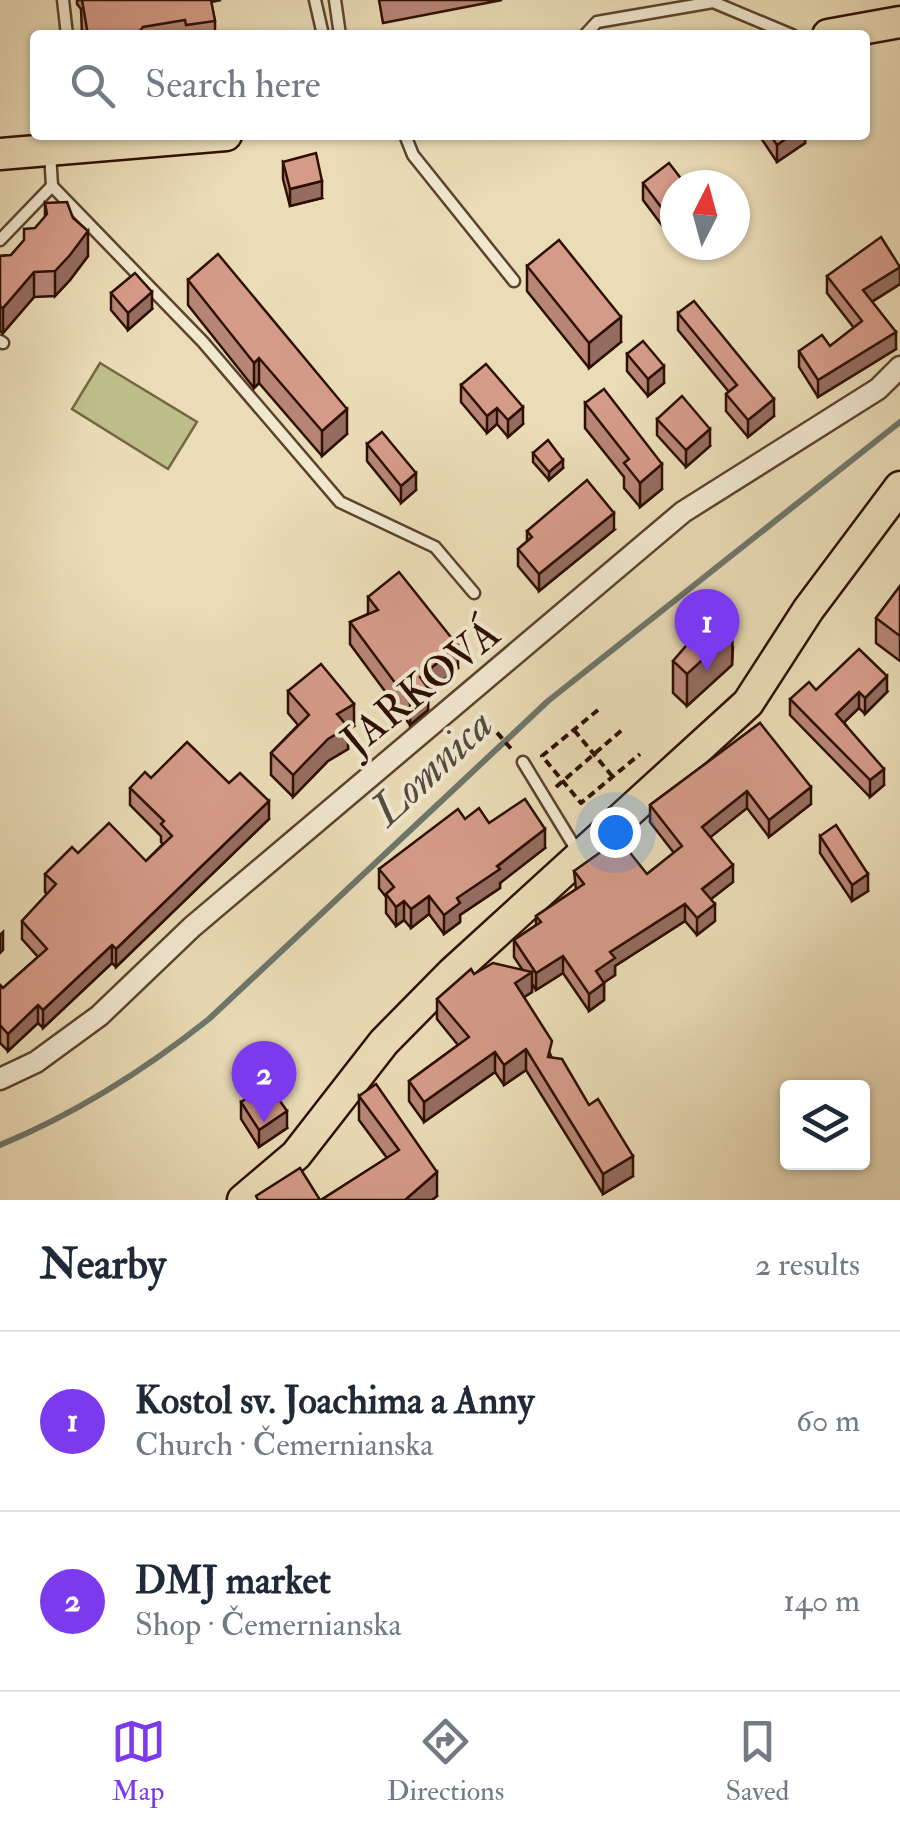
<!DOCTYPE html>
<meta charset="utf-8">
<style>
body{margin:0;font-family:"IM FELL Double Pica",serif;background:#f6f6f7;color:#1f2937}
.controls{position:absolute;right:30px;bottom:30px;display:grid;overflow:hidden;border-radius:10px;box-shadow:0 2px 8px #0004}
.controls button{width:90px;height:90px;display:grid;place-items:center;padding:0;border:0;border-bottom:2px solid #e0e1e3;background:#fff;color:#1f2937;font:50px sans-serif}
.compass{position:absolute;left:660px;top:170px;width:90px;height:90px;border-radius:50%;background:#fff;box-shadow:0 2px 8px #0004;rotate:6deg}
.you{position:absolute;left:615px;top:832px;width:35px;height:35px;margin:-25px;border:8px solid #fff;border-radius:50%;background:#1a73e8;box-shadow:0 0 0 15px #1a73e833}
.badge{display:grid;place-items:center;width:65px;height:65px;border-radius:50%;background:#7c3aed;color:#fff;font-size:32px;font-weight:700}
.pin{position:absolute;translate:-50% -82px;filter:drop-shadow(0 2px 5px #0008)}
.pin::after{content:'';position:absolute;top:52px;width:35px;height:30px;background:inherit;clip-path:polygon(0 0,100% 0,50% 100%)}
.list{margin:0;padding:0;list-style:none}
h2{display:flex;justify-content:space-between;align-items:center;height:130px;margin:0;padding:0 40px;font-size:42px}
h2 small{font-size:32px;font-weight:400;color:#747a83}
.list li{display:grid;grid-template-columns:65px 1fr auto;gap:30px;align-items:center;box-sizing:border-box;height:180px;padding:0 40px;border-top:2px solid #e0e1e3}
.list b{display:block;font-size:38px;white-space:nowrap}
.list p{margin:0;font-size:32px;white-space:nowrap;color:#747a83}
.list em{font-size:32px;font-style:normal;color:#747a83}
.icon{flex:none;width:55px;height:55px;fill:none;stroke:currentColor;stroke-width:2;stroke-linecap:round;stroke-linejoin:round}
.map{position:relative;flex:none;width:900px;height:1200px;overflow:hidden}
.search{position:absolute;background:#fff;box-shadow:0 2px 8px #0004;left:30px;right:30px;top:30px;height:110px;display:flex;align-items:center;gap:25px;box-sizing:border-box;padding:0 35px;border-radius:10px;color:#747a83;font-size:38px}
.sheet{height:490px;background:#fff}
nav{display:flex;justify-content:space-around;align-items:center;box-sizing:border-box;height:140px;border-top:2px solid #e0e1e3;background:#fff;font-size:28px;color:#747a83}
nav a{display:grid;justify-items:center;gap:5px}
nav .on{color:#7c3aed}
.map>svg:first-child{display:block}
.green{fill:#bebe89;stroke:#766744;stroke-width:2.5}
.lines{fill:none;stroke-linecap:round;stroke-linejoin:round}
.stream{stroke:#6e766b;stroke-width:6}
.lane-casing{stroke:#5d432e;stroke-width:15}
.street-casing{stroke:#5d432e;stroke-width:25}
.primary-casing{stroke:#2e1000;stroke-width:35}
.path{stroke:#2e1000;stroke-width:4;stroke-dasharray:8 5;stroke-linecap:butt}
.lane{stroke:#f1e8d0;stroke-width:10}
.street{stroke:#f1e8d0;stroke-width:20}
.primary{stroke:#eadcb7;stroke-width:30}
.wall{fill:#b78576;stroke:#2e1000;stroke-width:2.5}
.shaded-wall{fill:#956c60;stroke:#2e1000;stroke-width:2.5}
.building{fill:#d59b89;stroke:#2e1000;stroke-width:2.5}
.labels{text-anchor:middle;stroke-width:8;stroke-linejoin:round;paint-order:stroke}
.street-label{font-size:42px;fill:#2e1000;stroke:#f1e8d0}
.water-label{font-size:45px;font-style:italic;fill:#534c3f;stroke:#f1e8d0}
</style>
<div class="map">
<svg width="900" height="1200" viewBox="0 0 900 1200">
<rect width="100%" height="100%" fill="#eadcb7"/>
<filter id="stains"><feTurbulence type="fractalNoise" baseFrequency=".002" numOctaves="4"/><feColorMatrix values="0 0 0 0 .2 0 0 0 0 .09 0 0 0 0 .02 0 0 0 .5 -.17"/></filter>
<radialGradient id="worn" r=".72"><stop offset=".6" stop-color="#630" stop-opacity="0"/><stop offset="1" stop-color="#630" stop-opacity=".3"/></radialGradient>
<path class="green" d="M100 363 197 422 168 469 72 409Z"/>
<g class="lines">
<path class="stream" d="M0 1145C75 1114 146 1069 209 1019L548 701 900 422"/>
<defs>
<g id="lane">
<path d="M63 0 67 35"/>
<path d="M315 0 323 35"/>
<path d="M335 0 340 35"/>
<path d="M585 35 597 22 713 2 792 35"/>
<path d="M405 135 413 155 514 281"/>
<path d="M50 153 52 186 203 342 340 502 435 547 474 593"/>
<path d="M0 240 52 186"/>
<path d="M0 341 3 343"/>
<path d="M523 762 579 854"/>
</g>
<path id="street" d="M0 1079 36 1062 99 1016 192 927 683 512 878 389 900 367"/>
<g id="primary">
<path d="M828 35 900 22"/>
<path d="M0 154 226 135"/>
<path d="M243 1200 296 1155 384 1042 452 973 748 703 808 610 900 487"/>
</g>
</defs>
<use href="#lane" class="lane-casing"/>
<use href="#street" class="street-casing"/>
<use href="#primary" class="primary-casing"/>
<g class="path">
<path d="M598 710 542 756 581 803 640 754"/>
<path d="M480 713 513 751"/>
<path d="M574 730 612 776"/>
<path d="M556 787 622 730"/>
</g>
<use href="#lane" class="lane"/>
<use href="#street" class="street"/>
<use href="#primary" class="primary"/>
</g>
<g class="wall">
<path d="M77 0H221L211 2 215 21V35H82L81 9 77 4Z"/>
<path d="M379 0H502L383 23Z"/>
<path d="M759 135H805V143L777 162Z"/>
<path d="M283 162 322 198 290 206 283 179Z"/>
<path d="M643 183 686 185 667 232 643 200Z"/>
<path d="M45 203 88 256 70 280 55 296 34 297 3 333 0 331V256L11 255 45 217Z"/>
<path d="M527 266 621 342 589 368 527 291Z"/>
<path d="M827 276 900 284 872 302 896 349 818 397 799 367V351L830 346 854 328 827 293Z"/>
<path d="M188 280 347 434 322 456 259 383 254 388 188 305Z"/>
<path d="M111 293 152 309 128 330 111 310Z"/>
<path d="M678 313 774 416 748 437 726 411V394L729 392 678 330Z"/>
<path d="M627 354 664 383 648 396 627 371Z"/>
<path d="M461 385 523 424 508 437 497 424 487 433 461 402Z"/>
<path d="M585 403 662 489 640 507 624 488V477L585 428Z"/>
<path d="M657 419 710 446 686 467 657 435Z"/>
<path d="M367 444 416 490 401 503 367 461Z"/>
<path d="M533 453 563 468 549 480 533 462Z"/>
<path d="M614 530 539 591 518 566V549L527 542V531Z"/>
<path d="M900 586V661L876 643V618Z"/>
<path d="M368 597 458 668 428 693V710L410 725 350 644V622L368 614Z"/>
<path d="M733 647 732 665 687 706 673 693V661Z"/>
<path d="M816 690 887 692 865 714 859 708 844 722 884 785 870 797 790 715V699Z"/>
<path d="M288 691 354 726 348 730V749L328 761 293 797 271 775V753L298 725 288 713Z"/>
<path d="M760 723 811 804 769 837 747 808 710 837 733 882 711 899 715 921 697 935 685 921 615 966V975L604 982V1000L589 1011 563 973 536 990 532 984V992L524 997 552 1058 633 1176 603 1194 526 1070 504 1085 495 1072 424 1122 409 1101V1081L458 1045 437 1019V999L474 974 522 969 514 957V940L536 925V916L576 889 574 871 647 874 674 853 650 822V805Z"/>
<path d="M151 778 229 783 269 819 116 967 112 963 43 1028 38 1023 8 1051 0 1043V985L3 988 38 957 22 939V921L47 894 45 892V874L78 853 146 861 163 844 161 842V836L130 805V788Z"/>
<path d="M465 819 489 823 545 848 500 883V888L460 915V922L444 934 429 914 411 928 404 920 396 926 386 913V897L379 888V869Z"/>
<path d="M820 836 868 891 852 901 820 853Z"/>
<path d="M359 1096 437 1196 432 1200H321L387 1158 359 1120Z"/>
<path d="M241 1102 287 1128 259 1147 241 1119Z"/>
</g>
<g class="shaded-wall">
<path d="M791 135H805V143L777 162V145Z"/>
<path d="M322 181V198L290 206V189Z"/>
<path d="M675 209V226L667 232V215Z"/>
<path d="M88 231V256L70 280 55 296V271Z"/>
<path d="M900 267V284L863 307V290Z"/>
<path d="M34 272V297L3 333V308Z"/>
<path d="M152 292V309L128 330V313Z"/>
<path d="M621 317V342L589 368V343Z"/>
<path d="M896 332V349L818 397V380Z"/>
<path d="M259 358V383L254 388V363Z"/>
<path d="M664 366V383L648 396V379Z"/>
<path d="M774 399V416L748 437V420Z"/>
<path d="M523 407V424L508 437V420Z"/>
<path d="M497 408V424L487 433V416Z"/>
<path d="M347 409V434L322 456V431Z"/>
<path d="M710 429V446L686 467V450Z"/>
<path d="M563 460V468L549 480V472Z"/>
<path d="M662 464V489L640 507V483Z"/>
<path d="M416 473V490L401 503V486Z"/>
<path d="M614 513V530L539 591V574Z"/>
<path d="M733 615 732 665 687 706V674Z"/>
<path d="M458 646V668L428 693V710L410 725V703L420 677Z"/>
<path d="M887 676V692L865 714V698Z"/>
<path d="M859 692V708L836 730V714Z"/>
<path d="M354 704V726L348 730V749L328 761 293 797V775L337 714Z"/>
<path d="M884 769V785L870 797V780Z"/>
<path d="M811 787V804L769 837V820Z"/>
<path d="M747 791V808L702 844V827Z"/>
<path d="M269 801V819L116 967V949Z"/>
<path d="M545 829V848L500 883V888L460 915V922L444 934V915L457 898Z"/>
<path d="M733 865V882L702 906V889Z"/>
<path d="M868 874V891L852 901V885Z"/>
<path d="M429 896V914L411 928V909Z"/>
<path d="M404 901V920L396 926V907Z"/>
<path d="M685 904V921L615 966V975L596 988V971L610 952Z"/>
<path d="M715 904V921L697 935V918Z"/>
<path d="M3 932V950L0 953V935Z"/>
<path d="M112 945V963L43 1028V1010Z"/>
<path d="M563 956V973L536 990V973Z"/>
<path d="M532 972V992L515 1003V983Z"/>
<path d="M604 983V1000L589 1011V994Z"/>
<path d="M38 1005V1023L8 1051V1034Z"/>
<path d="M526 1049V1070L504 1085V1065Z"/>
<path d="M495 1052V1072L424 1122V1102Z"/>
<path d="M287 1111V1128L259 1147V1130Z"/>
<path d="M633 1156V1176L603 1194V1174Z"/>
<path d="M437 1172V1196L432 1200H405Z"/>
</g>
<g class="building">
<path d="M82 0H211L215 21 186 25 185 20 143 27 137 35H88Z"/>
<path d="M770 135H791L777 145Z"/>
<path d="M316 153 322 181 290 189 283 162Z"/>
<path d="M669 163 686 185H675V209L667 215 643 183Z"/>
<path d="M67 202 73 218 88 231 70 255 55 271 34 272 3 308 0 306V256L11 255 24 240V229L35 228 47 214 45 203Z"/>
<path d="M881 237 900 267 863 290 896 332 818 380 799 351 822 335 830 346 862 321 827 276Z"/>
<path d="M559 240 621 317 589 343 527 266Z"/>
<path d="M218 254 347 409 322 431 259 358 254 363 188 280Z"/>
<path d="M135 273 152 292 128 313 111 293Z"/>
<path d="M694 301 774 399 748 420 726 394 737 385 678 313Z"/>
<path d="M643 341 664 366 648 379 627 354Z"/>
<path d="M486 364 523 407 508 420 497 408 487 416 461 385Z"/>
<path d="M604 389 662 464 640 483 624 463 629 459 585 403Z"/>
<path d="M682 396 710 429 686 450 657 419Z"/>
<path d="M382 432 416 473 401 486 367 444Z"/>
<path d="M548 440 563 460 549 472 533 453Z"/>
<path d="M587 480 614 513 539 574 518 549 532 537 527 531Z"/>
<path d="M399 572 458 646 420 677 428 688 410 703 350 622 378 610 368 597Z"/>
<path d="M900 586V636L876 618Z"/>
<path d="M716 611 733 615 732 633 687 674 673 661Z"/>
<path d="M859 649 887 676 865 698 859 692 836 714 884 769 870 780 790 699 809 682 816 690Z"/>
<path d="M321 664 354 704 337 714 348 727 328 739 293 775 271 753 309 715 288 691Z"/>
<path d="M760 723 811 787 769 820 747 791 702 827 733 865 702 889 715 904 697 918 685 904 610 952 615 958 596 971 604 983 589 994 563 956 536 973 514 940 541 922 536 916 584 884 574 871 619 839 647 874 682 846 650 805Z"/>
<path d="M187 742 229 783 240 773 269 801 116 949 112 945 43 1010 38 1005 8 1034 0 1025V985L3 988 47 949 22 921 56 884 45 874 72 847 78 853 109 823 146 861 172 836 161 824 164 821 130 788 145 772 151 778Z"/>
<path d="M525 799 545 829 497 866 500 869 457 898 460 903 444 915 429 896 411 909 404 901 396 907 386 894 394 887 379 869 458 809 465 819 479 808 489 823Z"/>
<path d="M836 825 868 874 852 885 820 836Z"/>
<path d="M493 963 532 972 515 983 552 1041 548 1057 562 1059 589 1105 598 1099 633 1156 603 1174 526 1049 504 1065 495 1052 424 1102 409 1081 469 1037 437 999 471 969 474 974Z"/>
<path d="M268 1084 287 1111 259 1130 241 1102Z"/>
<path d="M376 1084 437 1172 405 1200H321L399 1150 359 1096Z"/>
<path d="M300 1168 320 1200H258L256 1196Z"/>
</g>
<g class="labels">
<g class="street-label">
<text transform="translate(420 686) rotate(-39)" y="15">JARKOVÁ</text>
</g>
<g class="water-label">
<text transform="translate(431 766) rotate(-43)" y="16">Lomnica</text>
</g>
</g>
<rect width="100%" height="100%" filter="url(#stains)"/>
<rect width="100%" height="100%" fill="url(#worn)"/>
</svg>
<div class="controls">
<button><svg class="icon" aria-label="layers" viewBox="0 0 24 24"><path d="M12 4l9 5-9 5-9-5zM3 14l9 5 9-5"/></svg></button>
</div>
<svg class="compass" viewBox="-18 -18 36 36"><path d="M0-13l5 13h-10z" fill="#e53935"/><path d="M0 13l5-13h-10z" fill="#747a83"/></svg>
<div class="you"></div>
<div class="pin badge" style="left:707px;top:671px">1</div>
<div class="pin badge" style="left:264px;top:1123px">2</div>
<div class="search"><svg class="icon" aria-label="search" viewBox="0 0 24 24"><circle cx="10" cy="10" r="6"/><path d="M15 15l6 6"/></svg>Search here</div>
</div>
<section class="sheet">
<h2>Nearby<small>2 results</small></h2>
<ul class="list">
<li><span class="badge">1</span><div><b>Kostol sv. Joachima a Anny</b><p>Church · Čemernianska</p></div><em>60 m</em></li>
<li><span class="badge">2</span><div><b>DMJ market</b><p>Shop · Čemernianska</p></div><em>140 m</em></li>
</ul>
</section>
<nav>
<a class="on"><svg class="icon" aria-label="map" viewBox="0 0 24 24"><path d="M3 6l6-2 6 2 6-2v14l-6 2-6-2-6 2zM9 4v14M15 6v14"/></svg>Map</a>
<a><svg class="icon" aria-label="directions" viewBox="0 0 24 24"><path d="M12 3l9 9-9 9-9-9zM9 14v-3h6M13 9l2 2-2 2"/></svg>Directions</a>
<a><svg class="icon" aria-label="saved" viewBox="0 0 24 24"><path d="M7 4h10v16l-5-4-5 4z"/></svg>Saved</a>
</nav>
